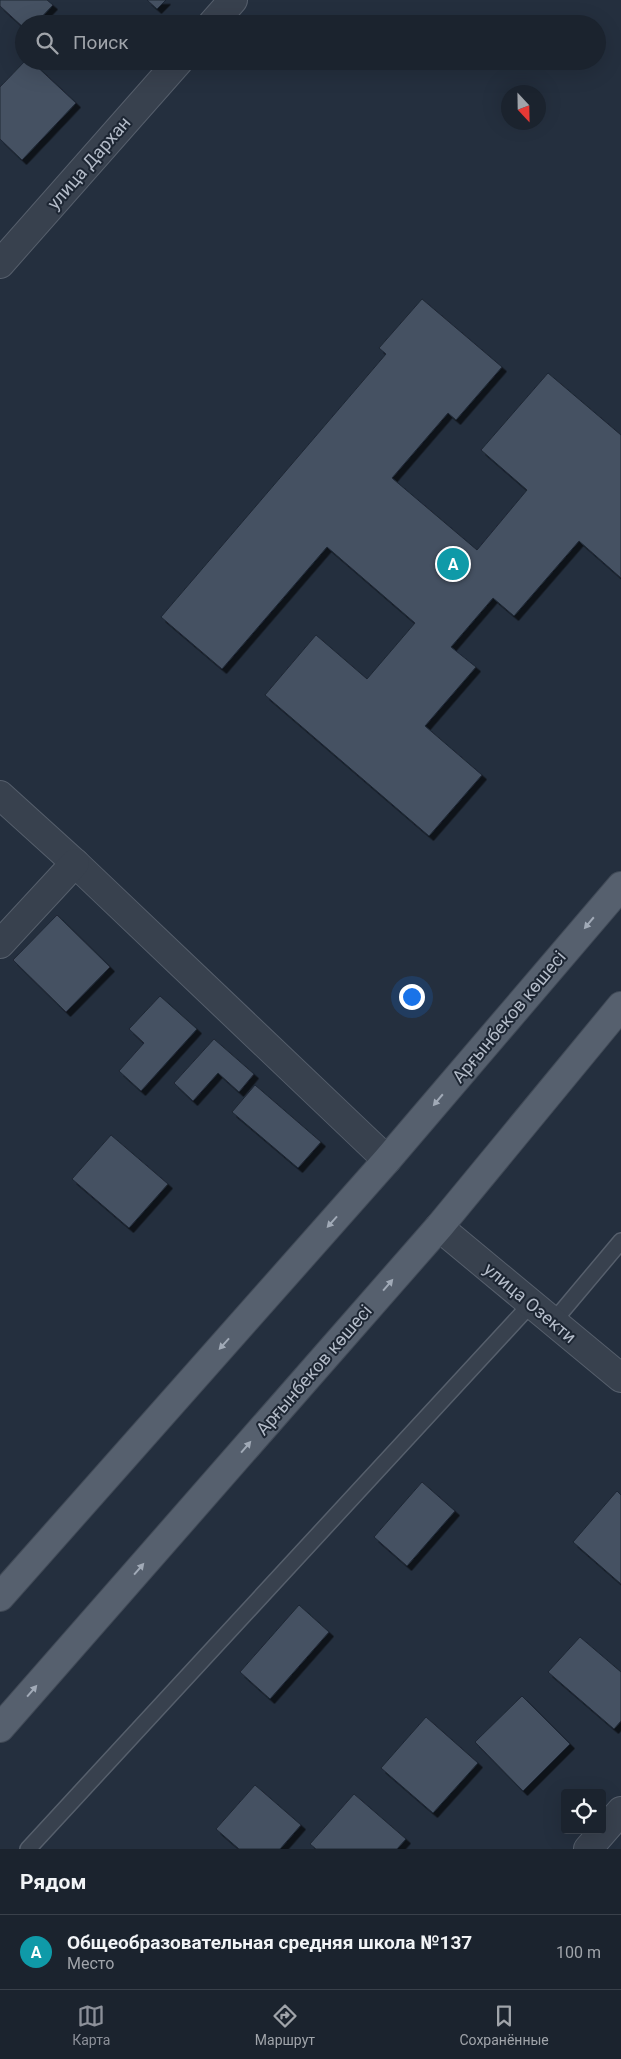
<!DOCTYPE html>
<html lang="ru">
<meta charset="utf-8">
<style>
body{margin:0;font-family:Roboto,sans-serif;background:#282f3a;color:#f1f3f6}
.controls{position:absolute;right:15px;bottom:15px;display:grid;overflow:hidden;border-radius:5px;box-shadow:0 5px 20px #0002}
.controls button{width:45px;height:45px;display:grid;place-items:center;padding:0;border:0;border-bottom:1px solid #39404a;background:#1b232e;color:#f1f3f6;font:25px sans-serif}
.compass{position:absolute;left:501px;top:85px;width:45px;height:45px;border-radius:50%;background:#1b232e;box-shadow:0 5px 20px #0002;rotate:158deg}
.you{position:absolute;left:411px;top:996px;width:18px;height:18px;margin:-12px;border:4px solid #fff;border-radius:50%;background:#1a73e8;box-shadow:0 0 0 8px #1a73e833}
.badge{display:grid;place-items:center;width:32px;height:32px;border-radius:50%;background:#8c9099;color:#fff;font-size:16px;font-weight:700}
.pin{position:absolute;translate:-50% -50%;border:2px solid #fff;box-shadow:0 1px 5px #0006}
.list{margin:0;padding:0;list-style:none}
h2{display:flex;justify-content:space-between;align-items:center;height:65px;margin:0;padding:0 20px;font-size:21px}
h2 small{font-size:16px;font-weight:400;color:#a0a4aa}
.list li{display:grid;grid-template-columns:32px 1fr auto;gap:15px;align-items:center;box-sizing:border-box;height:75px;padding:0 20px;border-top:1px solid #39404a}
.list b{display:block;font-size:19px;white-space:nowrap}
.list p{margin:0;font-size:16px;white-space:nowrap;color:#a0a4aa}
.list em{font-size:16px;font-style:normal;color:#a0a4aa}
.icon{flex:none;width:28px;height:28px;fill:none;stroke:currentColor;stroke-width:2;stroke-linecap:round;stroke-linejoin:round}
.map{position:relative;flex:none;width:621px;height:1849px;overflow:hidden}
.search{position:absolute;background:#1b232e;box-shadow:0 5px 20px #0002;left:15px;right:15px;top:15px;height:55px;display:flex;align-items:center;gap:12px;box-sizing:border-box;padding:0 18px;border-radius:28px;color:#a0a4aa;font-size:19px}
.sheet{height:140px;background:#1b232e}
nav{display:flex;justify-content:space-around;align-items:center;box-sizing:border-box;height:70px;border-top:1px solid #39404a;background:#1b232e;font-size:14px;color:#a0a4aa}
nav a{display:grid;justify-items:center;gap:2px}
nav .on{color:#8c9099}
.map>svg:first-child{display:block}
.building{fill:#455162;stroke:#1f2835;filter:url(#shadow)}
.lines{fill:none;stroke-linecap:round;stroke-linejoin:round}
.lane-casing{stroke:#565f6c;stroke-width:18}
.street-casing{stroke:#565f6c;stroke-width:30}
.primary-casing{stroke:#414a57;stroke-width:30}
.lane{stroke:#38414e;stroke-width:15}
.street{stroke:#38414e;stroke-width:28}
.primary{stroke:#56606e;stroke-width:28}
.oneway{fill:#a1aab7}
.labels{text-anchor:middle;stroke-width:4;stroke-linejoin:round;paint-order:stroke}
.street-label{font-size:18px;fill:#b4bcc9;stroke:#1d2633}
</style>
<div class="map">
<svg width="621" height="1849" viewBox="0 0 621 1849">
<defs>
<filter id="shadow"><feDropShadow dx="4.5" dy="4.5" stdDeviation="0" flood-color="#0009"/></filter>
</defs>
<rect width="100%" height="100%" fill="#242f3e"/>
<g class="building">
<path d="M0 0H47L53 5 35 24H24V28L0 6Z"/>
<path d="M147 0H166L157 9Z"/>
<path d="M25 61H31L76 103 22 160 0 139V87Z"/>
<path d="M422 299 502 367 456 420 448 413 392 478 477 550 527 490 481 450 548 373 621 435V578L579 541 514 616 493 598 451 647 476 667 425 726 482 775 429 836 265 695 316 635 367 679 415 623 327 547 222 669 161 617 386 354 379 348Z"/>
<path d="M57 915 110 967 66 1012 13 960Z"/>
<path d="M160 996 197 1029 141 1091 119 1071 144 1043 129 1029Z"/>
<path d="M214 1039 254 1074 239 1092 218 1073 193 1101 174 1083Z"/>
<path d="M255 1085 321 1142 298 1168 232 1112Z"/>
<path d="M111 1135 168 1184 129 1228 72 1179Z"/>
<path d="M422 1482 455 1511 407 1566 374 1537Z"/>
<path d="M617 1491 621 1495V1584L573 1542Z"/>
<path d="M299 1605 329 1632 270 1699 240 1672Z"/>
<path d="M580 1637 621 1672V1721L614 1729 548 1672Z"/>
<path d="M522 1696 570 1744 523 1791 475 1742Z"/>
<path d="M426 1717 478 1763 433 1813 381 1768Z"/>
<path d="M255 1785 301 1825 280 1849H239L216 1829Z"/>
<path d="M354 1794 406 1839 397 1849H316L310 1844Z"/>
</g>
<g class="lines">
<defs>
<g id="lane">
<path d="M553 1322 621 1241"/>
<path d="M28 1849 531 1304"/>
</g>
<g id="street">
<path d="M212 24 233 0"/>
<path d="M0 264 179 61"/>
<path d="M0 795 75 863 387 1160"/>
<path d="M0 944 75 863"/>
<path d="M439 1227 621 1378"/>
<path d="M588 1849 621 1811"/>
</g>
<g id="primary">
<path d="M0 1597 387 1160 621 886"/>
<path d="M0 1728 439 1227 621 1006"/>
</g>
</defs>
<use href="#lane" class="lane-casing"/>
<use href="#street" class="street-casing"/>
<use href="#primary" class="primary-casing"/>
<use href="#lane" class="lane"/>
<use href="#street" class="street"/>
<use href="#primary" class="primary"/>
</g>
<defs><path id="oneway-solid" d="M-6-.8H1V-3.2L6.5 0L1 3.2V.8H-6Z" transform="scale(1.25)"/></defs>
<g class="oneway">
<use href="#oneway-solid" transform="translate(589 923) rotate(130)"/>
<use href="#oneway-solid" transform="translate(438 1100) rotate(130)"/>
<use href="#oneway-solid" transform="translate(332 1222) rotate(132)"/>
<use href="#oneway-solid" transform="translate(388 1285) rotate(-49)"/>
<use href="#oneway-solid" transform="translate(224 1344) rotate(132)"/>
<use href="#oneway-solid" transform="translate(246 1447) rotate(-49)"/>
<use href="#oneway-solid" transform="translate(139 1569) rotate(-49)"/>
<use href="#oneway-solid" transform="translate(32 1691) rotate(-49)"/>
</g>
<g class="labels">
<g class="street-label">
<text transform="translate(89 163) rotate(-49)" y="6">улица Дархан</text>
<text transform="translate(509 1017) rotate(-50)" y="6">Арғынбеков көшесі</text>
<text transform="translate(530 1303) rotate(40)" y="6">улица Озекти</text>
<text transform="translate(314 1370) rotate(-49)" y="6">Арғынбеков көшесі</text>
</g>
</g>
</svg>
<div class="controls">
<button><svg class="icon" aria-label="locate" viewBox="0 0 24 24"><circle cx="12" cy="12" r="6"/><path d="M12 2v4M12 18v4M2 12h4M18 12h4"/></svg></button>
</div>
<svg class="compass" viewBox="-18 -18 36 36"><path d="M0-13l5 13h-10z" fill="#e53935"/><path d="M0 13l5-13h-10z" fill="#a0a4aa"/></svg>
<div class="you"></div>
<div class="pin badge" style="left:453px;top:564px;background:#0f9aa8">A</div>
<div class="search"><svg class="icon" aria-label="search" viewBox="0 0 24 24"><circle cx="10" cy="10" r="6"/><path d="M15 15l6 6"/></svg>Поиск</div>
</div>
<section class="sheet">
<h2>Рядом<small></small></h2>
<ul class="list">
<li><span class="badge" style="background:#0f9aa8">A</span><div><b>Общеобразовательная средняя школа №137</b><p>Место</p></div><em>100 m</em></li>
</ul>
</section>
<nav>
<a class="on"><svg class="icon" aria-label="map" viewBox="0 0 24 24"><path d="M3 6l6-2 6 2 6-2v14l-6 2-6-2-6 2zM9 4v14M15 6v14"/></svg>Карта</a>
<a><svg class="icon" aria-label="directions" viewBox="0 0 24 24"><path d="M12 3l9 9-9 9-9-9zM9 14v-3h6M13 9l2 2-2 2"/></svg>Маршрут</a>
<a><svg class="icon" aria-label="saved" viewBox="0 0 24 24"><path d="M7 4h10v16l-5-4-5 4z"/></svg>Сохранённые</a>
</nav>
